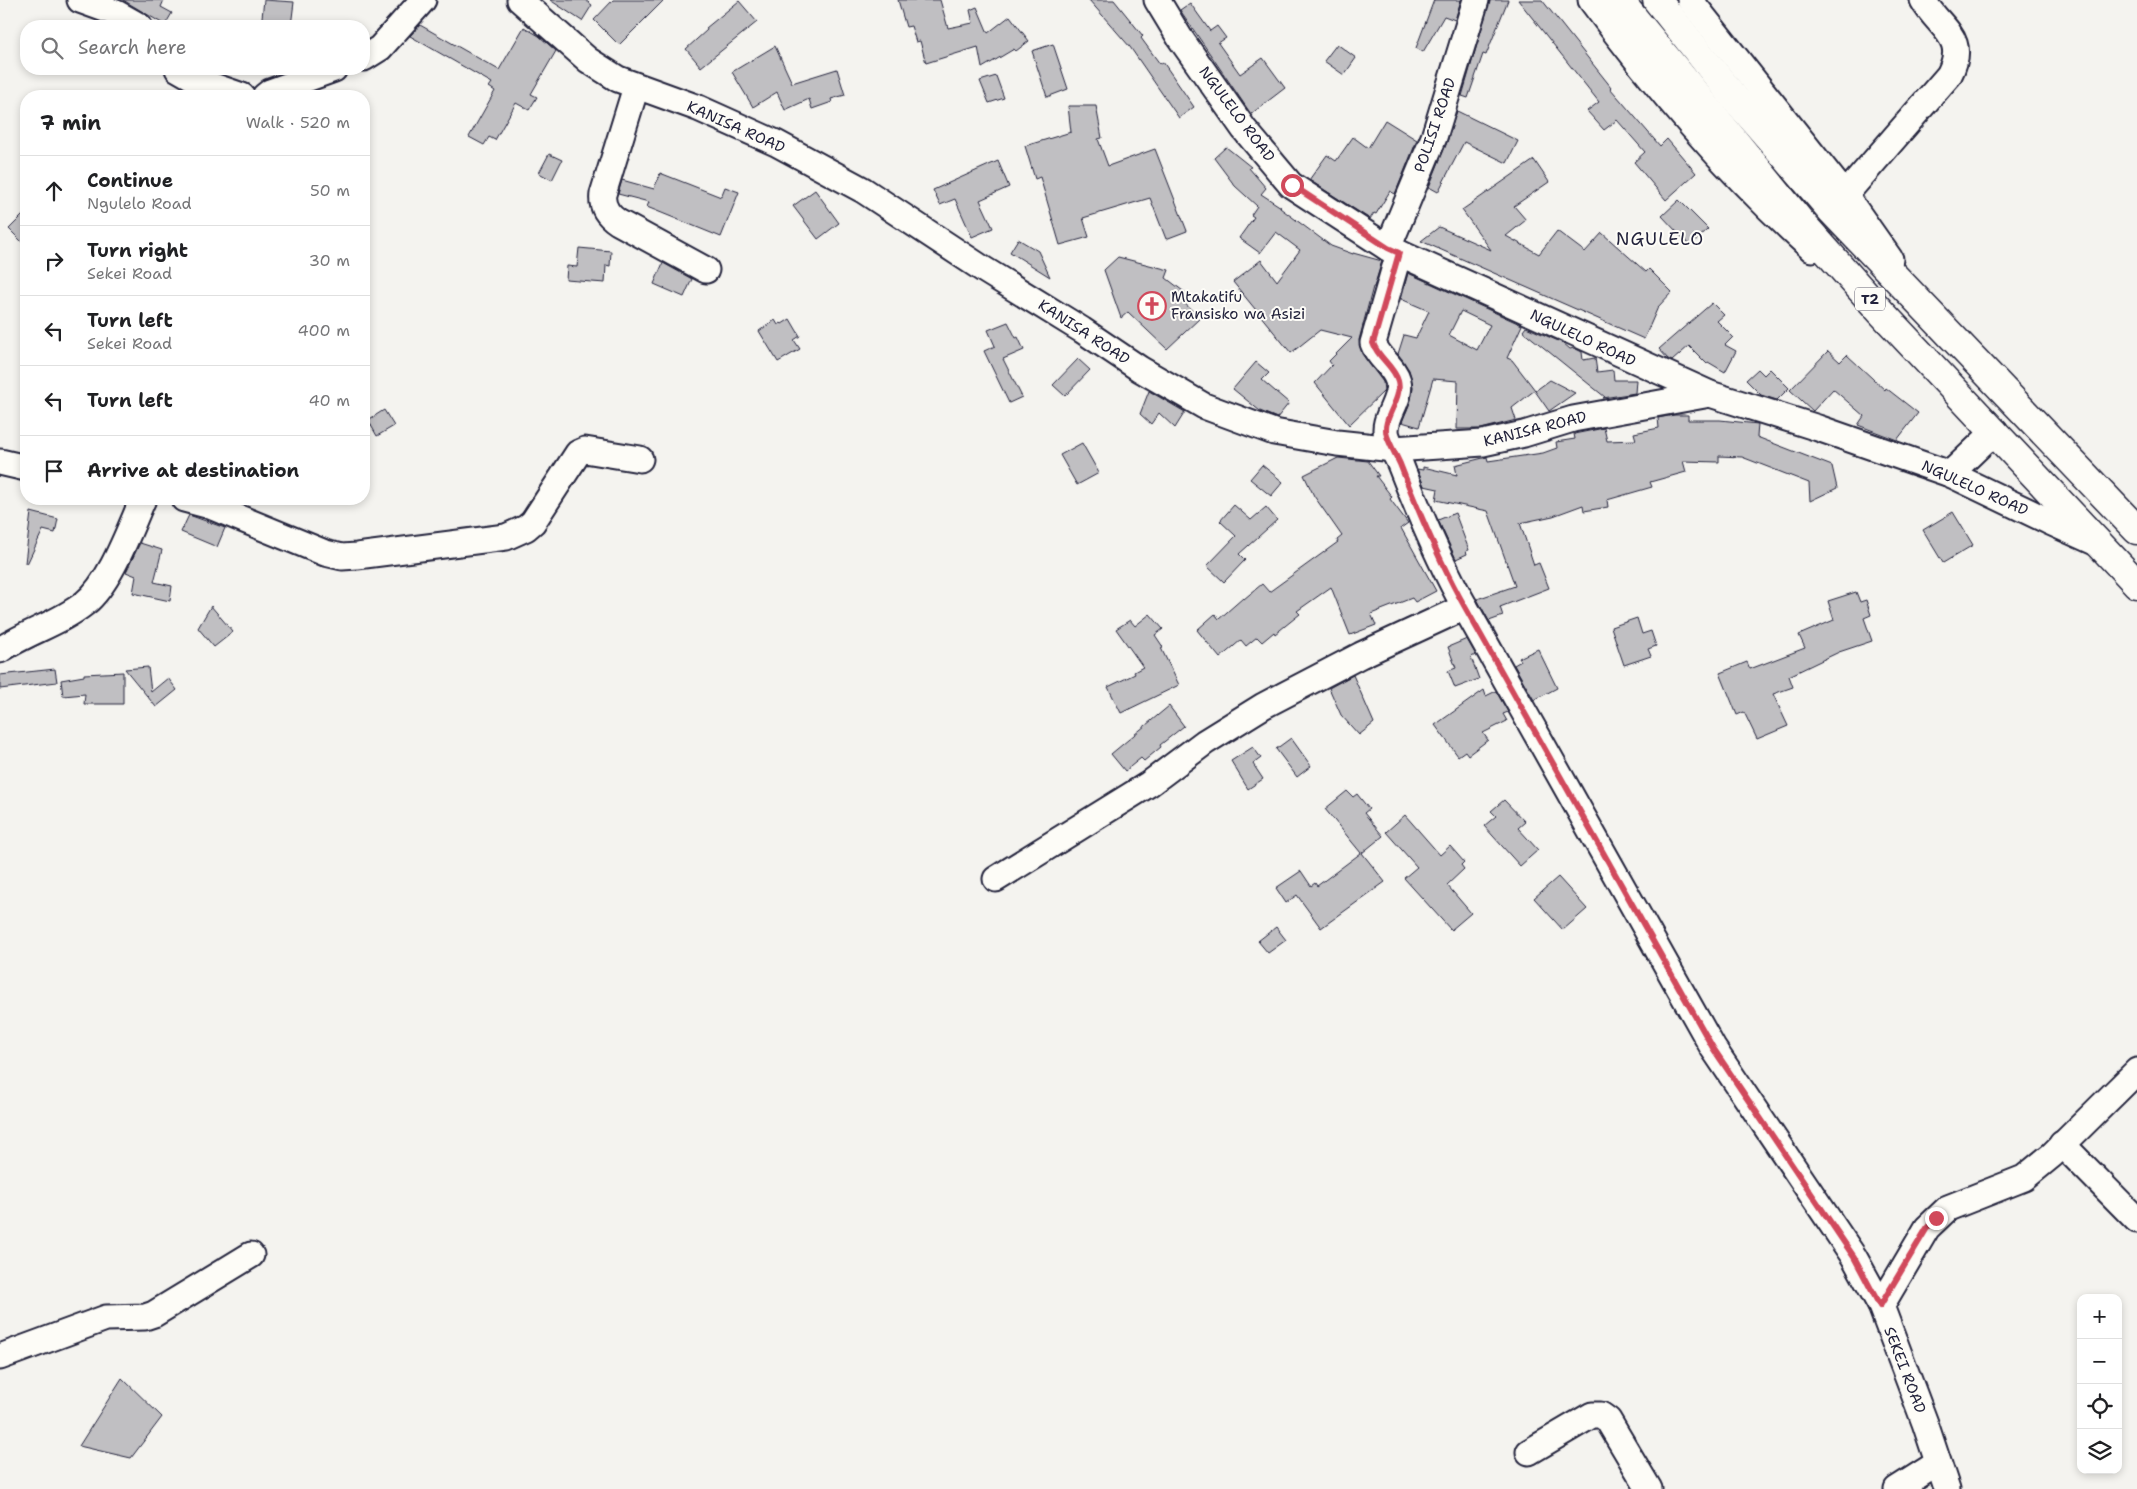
<!DOCTYPE html>
<meta charset="utf-8">
<style>
body{margin:0;font-family:"Shantell Sans",sans-serif;background:#f2f2f2;color:#202124}
.controls{position:absolute;right:15px;bottom:15px;display:grid;overflow:hidden;border-radius:10px;box-shadow:0 2px 8px #0003}
.controls button{width:45px;height:45px;display:grid;place-items:center;padding:0;border:0;border-bottom:1px solid #e0e0e0;background:#fff;color:#202124;font:25px sans-serif}
.stop{position:absolute;width:15px;height:15px;margin:-11px;border:4px solid #d1495b;border-radius:50%;background:#fff}
.stop.end{background:#d1495b;border-color:#fff;box-shadow:0 1px 5px #0008}
.list{margin:0;padding:0;list-style:none}
h2{display:flex;justify-content:space-between;align-items:center;height:65px;margin:0;padding:0 20px;font-size:21px}
h2 small{font-size:16px;font-weight:400;color:#757577}
.list li{display:grid;grid-template-columns:32px 1fr auto;gap:15px;align-items:center;box-sizing:border-box;height:70px;padding:0 20px;border-top:1px solid #e0e0e0}
.list b{display:block;font-size:19px;white-space:nowrap}
.list p{margin:0;font-size:16px;white-space:nowrap;color:#757577}
.list em{font-size:16px;font-style:normal;color:#757577}
.icon{flex:none;width:28px;height:28px;fill:none;stroke:currentColor;stroke-width:2;stroke-linecap:round;stroke-linejoin:round}
.map{position:relative;flex:none;width:2137px;height:1489px;overflow:hidden}
.search{position:absolute;background:#fff;box-shadow:0 2px 8px #0003;left:20px;top:20px;width:350px;height:55px;display:flex;align-items:center;gap:12px;box-sizing:border-box;padding:0 18px;border-radius:20px;color:#757577;font-size:19px}
.panel{position:absolute;background:#fff;box-shadow:0 2px 8px #0003;left:20px;top:90px;width:350px;height:415px;border-radius:20px}
.map>svg:first-child{display:block}
.building{fill:#c0bfc2;stroke:#22223b;fill-rule:evenodd}
.lines{fill:none;stroke-linecap:round;stroke-linejoin:round}
.minor-casing{stroke:#22223b;stroke-width:29}
.highway-casing{stroke:#22223b;stroke-width:31}
.minor{stroke:#fdfcf7;stroke-width:25}
.highway{stroke:#fdfcf7;stroke-width:28}
.route{stroke:#d1495b;stroke-width:6}
.labels{text-anchor:middle;stroke-width:4;stroke-linejoin:round;paint-order:stroke}
.shield{fill:#fdfcf7;stroke:#646373;stroke-width:1}
.shield-label{font-size:14px;font-weight:bold;fill:#22223b}
.street-label{font-size:15px;fill:#22223b;stroke:#fdfcf7}
.poi-label{font-size:15px;fill:#22223b;stroke:#fdfcf7;text-anchor:start}
.quarter-label{font-size:18px;letter-spacing:1px;fill:#22223b;stroke:#fdfcf7}
</style>
<div class="map">
<svg width="2137" height="1489" viewBox="0 0 2137 1489">
<rect width="100%" height="100%" fill="#f4f3ef"/>
<filter id="ink" filterUnits="userSpaceOnUse"><feTurbulence type="fractalNoise" baseFrequency=".02" numOctaves="2"/><feDisplacementMap in="SourceGraphic" scale="10" xChannelSelector="R" yChannelSelector="G"/><feConvolveMatrix kernelMatrix="1 2 1 2 8 2 1 2 1" color-interpolation-filters="sRGB"/></filter>
<g filter="url(#ink)">
<g class="building">
<path d="M123 0H164L161 7 172 13 165 25Z"/>
<path d="M264 0 294 2 291 26H261Z"/>
<path d="M550 0H585L592 5 582 21Z"/>
<path d="M613 0H664L619 45 594 20Z"/>
<path d="M898 0H940L948 28 973 23 970 10 977 7 988 33 1010 16 1029 41 1016 51 1014 49 982 68 978 47 926 63 920 41 916 42 911 26 906 27Z"/>
<path d="M1089 0H1114L1143 36 1141 38 1160 64 1163 62 1194 107 1179 118 1130 47Z"/>
<path d="M1434 0H1461L1455 20 1444 16 1423 52 1416 48Z"/>
<path d="M1490 0H1508L1486 55 1483 54 1468 98 1462 96Z"/>
<path d="M1518 0H1542L1611 87 1610 88 1660 146 1667 139 1696 173 1666 200 1634 162 1645 152 1617 120 1604 130 1587 111 1599 102Z"/>
<path d="M739 1 757 22 701 67 686 49 707 30 706 28Z"/>
<path d="M1190 3 1210 31 1217 26 1226 38 1218 43 1240 74 1263 58 1285 88 1251 114 1180 10Z"/>
<path d="M420 25 499 70 524 27 539 36 556 51 531 94 537 97 529 110 516 103 495 140 489 137 484 145 469 137 495 91 489 87 492 83 410 36Z"/>
<path d="M1053 44 1068 89 1047 97 1032 51Z"/>
<path d="M1337 44 1356 58 1344 75 1324 61Z"/>
<path d="M775 46 792 83 837 69 845 95 831 99 832 102 812 109 809 99 785 110 777 92 753 107 732 72Z"/>
<path d="M996 76 1004 98 989 103 980 81Z"/>
<path d="M1068 106H1096L1102 138 1098 139 1108 166 1155 149 1187 231 1166 239 1150 198 1083 218 1089 237 1060 245 1040 177 1035 179 1025 146 1071 132Z"/>
<path d="M1457 111 1518 141 1507 163 1464 142 1438 192 1429 187 1447 142Z"/>
<path d="M1385 120 1417 140 1395 194 1390 191 1376 214 1374 213 1370 219 1309 180 1327 155 1336 161 1353 137 1368 148Z"/>
<path d="M1226 147 1251 167 1249 168 1266 188 1261 194 1281 207 1280 208 1331 246 1353 254V253L1382 261 1374 287H1373L1359 340 1362 354 1383 382 1384 391 1349 425 1315 383 1332 365 1329 361 1352 338 1320 330 1291 353 1233 282 1261 260 1277 281 1300 250 1276 232 1260 253 1239 238 1254 217 1251 215 1257 206 1235 186 1214 158Z"/>
<path d="M549 154 562 160 552 180 539 173Z"/>
<path d="M1534 160 1549 182 1514 206 1526 220 1506 236 1539 254 1557 231 1585 252 1602 233 1646 272 1649 269 1672 292 1658 307 1644 339 1421 241 1439 227 1491 250 1462 210Z"/>
<path d="M998 161 1009 187 980 200 993 228 972 237 955 199 940 205 933 190Z"/>
<path d="M660 173 721 197 725 187 739 192 721 237 647 207 649 202 618 194 622 180 654 189Z"/>
<path d="M815 190 839 223 818 239 793 206Z"/>
<path d="M1679 200 1708 229 1690 246 1662 216Z"/>
<path d="M26 212V246L9 229Z"/>
<path d="M1018 239 1038 251 1050 277 1010 252Z"/>
<path d="M579 248 611 251 610 266 606 265 605 283 566 280 567 266 577 267Z"/>
<path d="M1118 257 1169 270 1166 278 1187 294 1181 300 1200 318 1167 349 1128 312 1121 318 1104 270Z"/>
<path d="M663 263 692 279 684 297 654 284Z"/>
<path d="M1408 273 1522 325 1507 358 1512 360 1535 390 1512 408 1516 420 1481 429H1457L1458 381 1433 379 1419 427 1402 422 1411 400 1413 387 1409 370 1398 354 1404 335 1416 338 1429 311 1401 299ZM1461 311 1490 325 1477 350 1449 335Z"/>
<path d="M1712 303 1724 315 1717 321 1733 337 1725 345 1736 351 1725 372 1708 362 1707 364 1689 346 1672 361 1668 359 1659 349Z"/>
<path d="M790 319 800 336 794 340 800 349 778 362 759 331 775 320 778 325 781 323 782 324Z"/>
<path d="M1008 322 1016 338 1018 337 1024 350 1003 359 1022 397 1009 403 984 351 995 346 988 330Z"/>
<path d="M1526 327 1563 343 1570 349 1574 348 1582 352 1583 360 1595 358 1597 372 1613 370 1614 380H1636L1635 393 1603 398 1605 397 1523 331Z"/>
<path d="M1828 351 1840 362 1847 355 1885 390 1886 388 1918 413 1897 440 1858 425 1864 416 1833 389 1813 411 1790 390Z"/>
<path d="M1078 359 1090 370 1065 396 1053 385Z"/>
<path d="M1256 362 1269 373 1262 380 1289 403 1277 418 1260 411 1233 389Z"/>
<path d="M1758 369 1764 375 1770 369 1789 388 1777 400 1761 395 1746 380Z"/>
<path d="M1550 380 1575 393 1549 411 1535 391Z"/>
<path d="M1149 391 1185 412 1175 428 1159 413 1151 424 1140 414Z"/>
<path d="M384 410 394 426 377 436 368 420Z"/>
<path d="M1674 415H1688V420H1720L1758 424 1757 437 1832 466 1837 488 1810 501 1809 483 1742 457 1719 456V462L1683 461 1686 472 1650 482 1652 487 1607 500 1608 507 1584 511 1583 505 1553 516 1520 523 1534 565 1539 563 1549 588 1500 607 1503 616 1489 621 1477 599 1515 586 1488 511 1436 500 1438 489 1424 486 1417 469 1423 470V467L1457 475 1455 465 1487 457 1488 461 1543 453 1557 448 1556 442 1575 439 1574 434 1604 428 1607 441 1636 440 1634 433 1659 428 1658 418Z"/>
<path d="M1082 443 1099 473 1077 485 1060 455Z"/>
<path d="M1338 458 1368 461 1379 476H1376L1392 497 1390 499 1408 523 1401 528 1436 591 1415 602 1412 598 1371 614 1376 625 1350 635 1331 587 1297 611 1300 614 1275 634 1274 632 1262 642 1257 637 1246 646 1241 640 1220 658 1197 630 1215 614 1219 619 1243 598 1244 599 1262 584 1269 592 1338 542 1337 540 1342 536 1314 496 1304 475Z"/>
<path d="M1262 465 1283 482 1271 496 1250 479Z"/>
<path d="M1234 505 1251 520 1266 507 1277 520 1239 554 1245 560 1224 582 1207 566 1236 536 1220 521Z"/>
<path d="M31 512 58 519 55 533 43 530 27 564 25 563Z"/>
<path d="M1953 512 1973 545 1943 563 1923 530Z"/>
<path d="M1455 513 1469 550 1466 551 1467 554 1456 559 1438 520Z"/>
<path d="M189 515 225 528 217 547 181 532Z"/>
<path d="M140 543 162 550 154 582 172 586 170 601 133 593 136 576 126 572Z"/>
<path d="M1856 592 1860 602 1866 600 1871 615 1864 618 1872 641 1839 652 1789 676 1793 687 1773 694 1788 726 1757 739 1744 712 1737 715 1720 673 1747 662 1750 669 1805 648 1799 635 1834 620 1828 601Z"/>
<path d="M211 606 233 632 214 647 198 628Z"/>
<path d="M1150 614 1163 629 1155 635 1163 647 1161 648 1179 685 1121 713 1108 687 1135 674 1134 672 1143 667 1116 629 1130 620 1135 626Z"/>
<path d="M1637 618 1642 634 1651 631 1656 646 1648 649 1651 656 1624 665 1611 627Z"/>
<path d="M1467 639 1476 655 1471 657 1479 679 1455 688 1448 671 1456 668 1448 647Z"/>
<path d="M1538 649 1557 688 1534 700 1514 665 1521 661 1519 658Z"/>
<path d="M148 667 151 692 168 678 177 690 156 707 125 669Z"/>
<path d="M55 669 57 682 0 689V675Z"/>
<path d="M123 672V704H84L85 694 63 696 61 680 84 676V674Z"/>
<path d="M1353 675 1374 723 1359 735 1341 715 1329 688Z"/>
<path d="M1484 690 1486 696 1496 691 1508 712 1503 714 1507 721 1483 733 1488 740 1468 755 1465 751 1458 756 1435 725Z"/>
<path d="M1169 706 1184 726 1160 745 1161 747 1144 761 1141 758 1125 771 1111 754Z"/>
<path d="M1291 738 1311 766 1297 777 1276 749Z"/>
<path d="M1253 747 1261 758 1253 764 1263 779 1248 789 1231 761Z"/>
<path d="M1347 791 1353 797 1357 794 1369 809 1364 813 1383 836 1362 853 1385 882 1321 928 1297 895 1286 903 1276 888 1301 871 1311 886 1315 883 1317 886 1361 853 1325 809Z"/>
<path d="M1504 800 1525 822 1518 828 1538 850 1520 866 1484 826 1496 816 1491 811Z"/>
<path d="M1405 815 1440 855 1450 846 1464 862 1461 865 1464 869 1447 885 1471 913 1451 930 1404 878 1417 867 1386 832Z"/>
<path d="M1558 877 1587 909 1563 930 1534 898Z"/>
<path d="M1276 927 1286 940 1268 953 1258 941Z"/>
<path d="M122 1378 162 1417 131 1458 79 1446Z"/>
</g>
<g class="lines">
<defs>
<g id="minor">
<path d="M80 0 116 13 139 26"/>
<path d="M520 0 588 60 618 79 698 108 776 143 863 190 983 269 1082 330 1140 369 1204 406 1274 432 1337 443 1394 449 1483 443 1524 434 1573 419 1710 394"/>
<path d="M1157 0 1180 38 1244 129 1291 185 1388 248 1710 394 1818 428 1950 474 2048 521 2097 543"/>
<path d="M1591 0C1657 90 1729 174 1812 249"/>
<path d="M1690 0 1845 195 1890 259"/>
<path d="M364 58 380 48 423 0"/>
<path d="M178 69 199 81 242 96"/>
<path d="M636 87 603 194C601 207 609 216 618 222L706 270"/>
<path d="M265 96 270 92 334 69"/>
<path d="M1845 195 1949 75C1969 37 1939 29 1923 0"/>
<path d="M1388 248 1434 137 1476 0"/>
<path d="M1399 253 1373 343C1378 358 1394 366 1398 381 1403 400 1381 418 1387 436 1390 445 1396 455 1400 464 1419 513 1439 561 1465 607L1713 1048 1854 1257 1881 1306 1925 1423 1947 1489"/>
<path d="M0 462 26 468"/>
<path d="M1950 474 1995 431"/>
<path d="M184 499 210 506 325 553 342 557 357 556 506 537 526 528 533 522 578 453 585 450 640 459"/>
<path d="M0 650C27 632 60 623 85 603 111 582 129 530 143 499"/>
<path d="M996 879 1149 784 1205 742 1263 706 1361 655 1465 607"/>
<path d="M2062 1144 2137 1220"/>
<path d="M1881 1306 1927 1228 1948 1208 2024 1178 2052 1155 2137 1071"/>
<path d="M0 1357 106 1318 145 1317 154 1314 251 1255"/>
<path d="M1529 1452 1592 1415H1601L1608 1420 1649 1489"/>
<path d="M1897 1489 1938 1463"/>
</g>
<g id="highway">
<path d="M1619 0 1800 221 1881 312 2137 584"/>
<path d="M1657 0 1733 96 1832 211 2137 530"/>
</g>
</defs>
<use href="#minor" class="minor-casing"/>
<use href="#highway" class="highway-casing"/>
<use href="#minor" class="minor"/>
<use href="#highway" class="highway"/>
</g>
</g>
<g class="lines" filter="url(#ink)">
<path class="route" d="M1292 185 1388 248 1399 253 1373 343C1378 358 1394 366 1398 381 1403 400 1381 418 1387 436 1390 445 1396 455 1400 464 1419 513 1439 561 1465 607L1713 1048 1854 1257 1880 1306 1927 1228 1936 1218"/>
</g>
<defs>
<symbol id="church-ring" viewBox="-11 -11 22 22"><circle r="9.5" fill="#fdfcf7" stroke="#d1495b" stroke-width="1.5"/><path d="M-1.2-6h2.4v3.5h3.3v2.4h-3.3V6h-2.4V-.1h-3.3v-2.4h3.3Z" fill="#d1495b"/></symbol>
</defs>
<g fill-rule="evenodd">
<use href="#church-ring" x="1136" y="290" width="32" height="32"/>
</g>
<g class="labels">
<rect class="shield" x="1855" y="287.5" width="30" height="23" rx="4"/>
<g class="shield-label">
<text x="1870" y="304">T2</text>
</g>
<g class="street-label">
<text transform="translate(1237 114) rotate(53)" y="5">NGULELO ROAD</text>
<text transform="translate(1435 125) rotate(-71)" y="5">POLISI ROAD</text>
<text transform="translate(736 127) rotate(24)" y="5">KANISA ROAD</text>
<text transform="translate(1084 332) rotate(33)" y="5">KANISA ROAD</text>
<text transform="translate(1583 338) rotate(25)" y="5">NGULELO ROAD</text>
<text transform="translate(1535 429) rotate(-14)" y="5">KANISA ROAD</text>
<text transform="translate(1975 488) rotate(24)" y="5">NGULELO ROAD</text>
<text transform="translate(1905 1370) rotate(69)" y="5">SEKEI ROAD</text>
</g>
<g class="poi-label">
<text x="1171" y="302">Mtakatifu<tspan x="1171" dy="17">Fransisko wa Asizi</tspan></text>
</g>
<g class="quarter-label">
<text x="1660" y="245">NGULELO</text>
</g>
</g>
</svg>
<div class="controls">
<button>+</button>
<button>−</button>
<button><svg class="icon" aria-label="locate" viewBox="0 0 24 24"><circle cx="12" cy="12" r="6"/><path d="M12 2v4M12 18v4M2 12h4M18 12h4"/></svg></button>
<button><svg class="icon" aria-label="layers" viewBox="0 0 24 24"><path d="M12 4l9 5-9 5-9-5zM3 14l9 5 9-5"/></svg></button>
</div>
<div class="stop" style="left:1292px;top:185px"></div>
<div class="stop end" style="left:1936px;top:1218px"></div>
<div class="search"><svg class="icon" aria-label="search" viewBox="0 0 24 24"><circle cx="10" cy="10" r="6"/><path d="M15 15l6 6"/></svg>Search here</div>
<section class="panel">
<h2>7 min<small>Walk · 520 m</small></h2>
<ul class="list">
<li><svg class="icon" aria-label="ahead" viewBox="0 0 24 24"><path d="M12 20V5M6 11l6-6 6 6"/></svg><div><b>Continue</b><p>Ngulelo Road</p></div><em>50 m</em></li>
<li><svg class="icon" aria-label="right" viewBox="0 0 24 24"><path d="M7 20v-9h11M14 6l5 5-5 5"/></svg><div><b>Turn right</b><p>Sekei Road</p></div><em>30 m</em></li>
<li><svg class="icon" aria-label="left" viewBox="0 0 24 24"><path d="M17 20v-9H6M10 6l-5 5 5 5"/></svg><div><b>Turn left</b><p>Sekei Road</p></div><em>400 m</em></li>
<li><svg class="icon" aria-label="left" viewBox="0 0 24 24"><path d="M17 20v-9H6M10 6l-5 5 5 5"/></svg><div><b>Turn left</b></div><em>40 m</em></li>
<li><svg class="icon" aria-label="arrive" viewBox="0 0 24 24"><path d="M6 21V4h12l-3 4 3 4H6"/></svg><div><b>Arrive at destination</b></div></li>
</ul>
</section>
</div>
